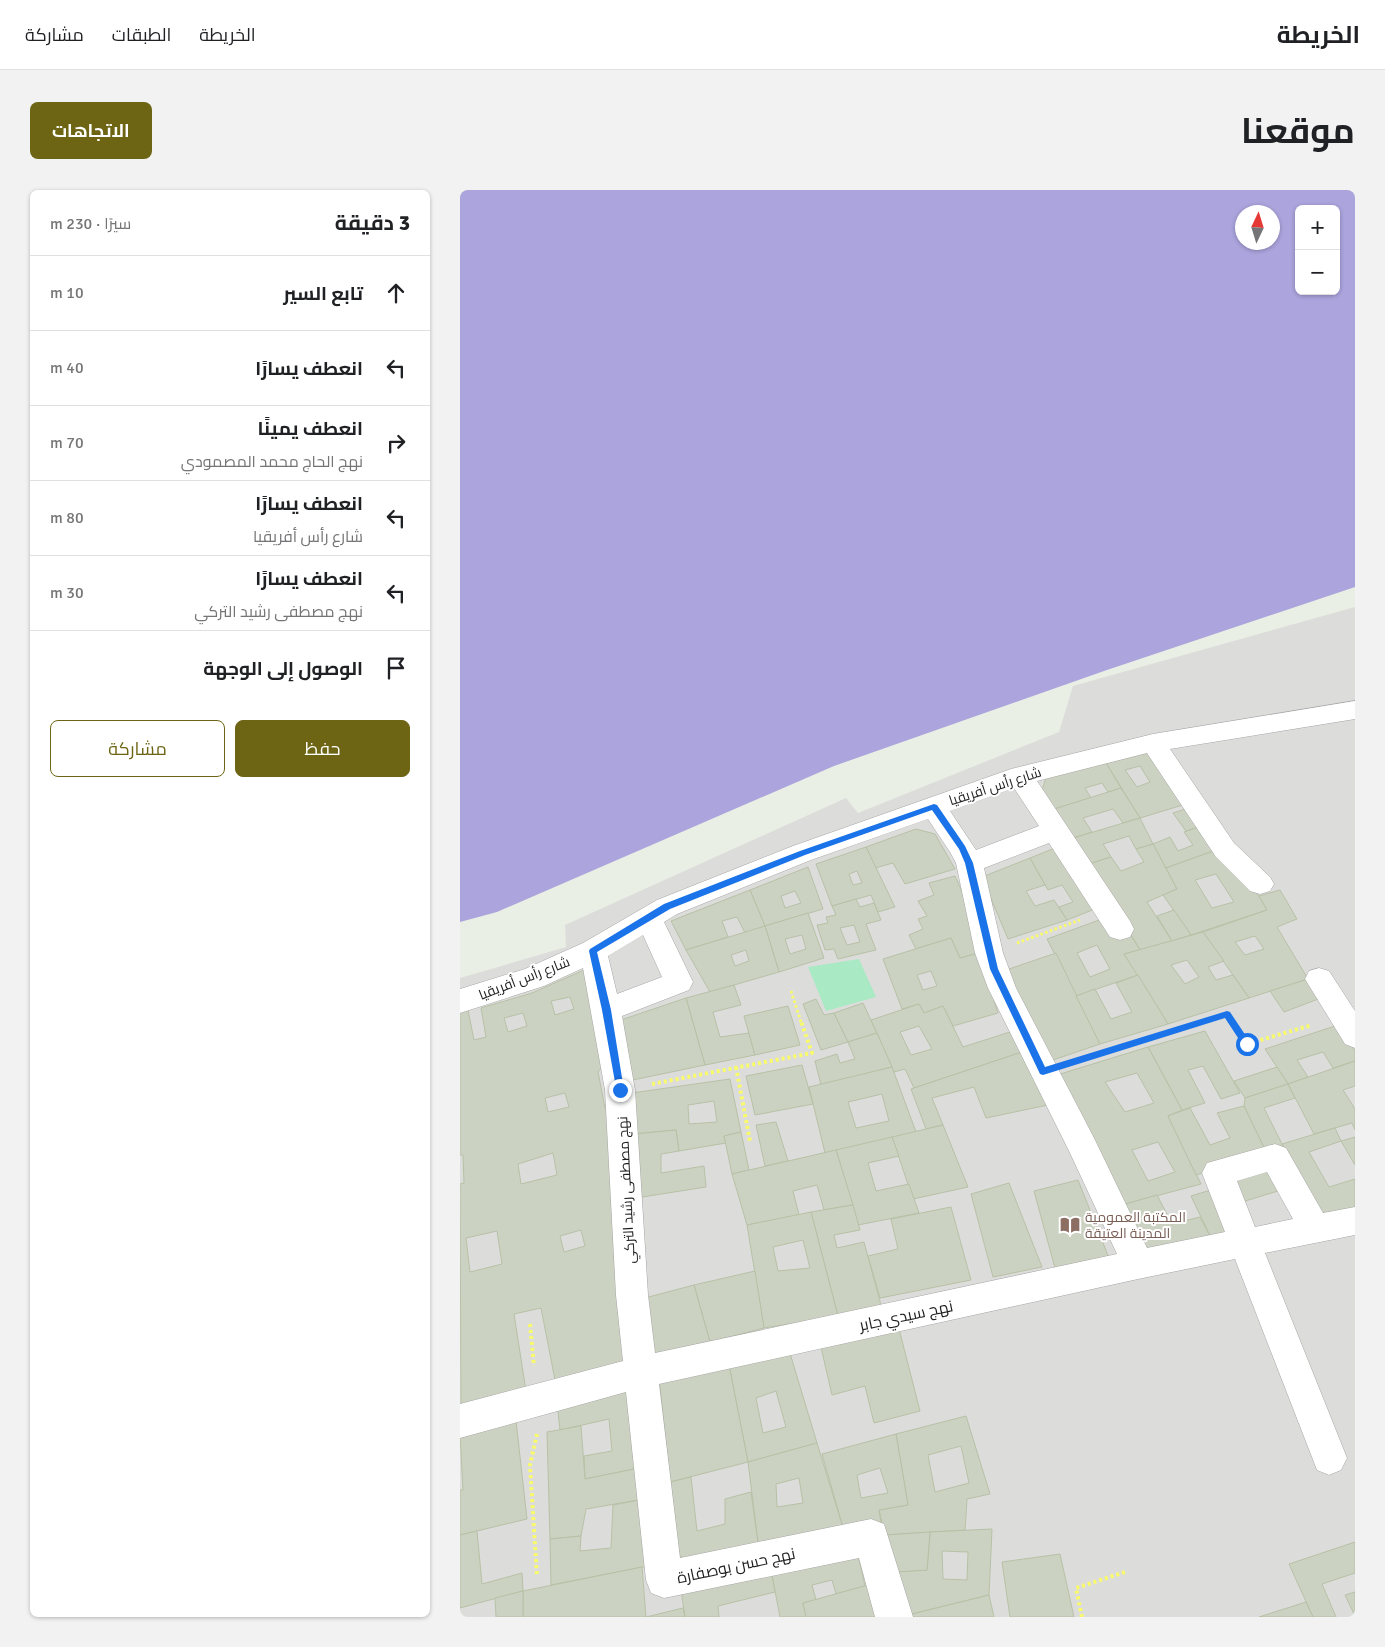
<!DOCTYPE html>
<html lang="ar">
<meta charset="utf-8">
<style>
body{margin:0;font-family:Signika,Cairo,sans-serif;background:#f2f2f2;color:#202124;direction:rtl}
.controls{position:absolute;right:15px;top:15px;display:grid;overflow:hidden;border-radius:8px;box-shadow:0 1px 4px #0004}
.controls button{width:45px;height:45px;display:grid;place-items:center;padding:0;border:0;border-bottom:1px solid #e0e0e0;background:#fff;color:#202124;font:25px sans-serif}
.compass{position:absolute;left:775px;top:15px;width:45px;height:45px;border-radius:50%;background:#fff;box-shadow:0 1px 4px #0004;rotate:4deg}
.stop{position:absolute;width:15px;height:15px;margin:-11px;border:4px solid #1a73e8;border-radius:50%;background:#fff}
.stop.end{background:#1a73e8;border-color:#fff;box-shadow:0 1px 5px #0008}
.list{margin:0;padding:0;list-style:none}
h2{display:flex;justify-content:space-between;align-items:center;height:65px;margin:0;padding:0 20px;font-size:21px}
h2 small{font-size:16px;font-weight:400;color:#757577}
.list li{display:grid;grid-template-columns:32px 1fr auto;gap:15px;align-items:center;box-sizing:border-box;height:75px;padding:0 20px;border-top:1px solid #e0e0e0}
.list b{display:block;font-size:19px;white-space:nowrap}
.list p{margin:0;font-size:16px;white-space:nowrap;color:#757577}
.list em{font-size:16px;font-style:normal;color:#757577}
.actions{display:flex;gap:10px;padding:15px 20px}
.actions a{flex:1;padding:11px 0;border:1px solid #6d6514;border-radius:8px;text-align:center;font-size:18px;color:#6d6514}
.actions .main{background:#6d6514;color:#fff}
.icon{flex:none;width:28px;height:28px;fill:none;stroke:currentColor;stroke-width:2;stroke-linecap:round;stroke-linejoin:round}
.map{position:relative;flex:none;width:895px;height:1427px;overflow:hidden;direction:ltr;border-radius:8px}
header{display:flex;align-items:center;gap:30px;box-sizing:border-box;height:70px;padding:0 25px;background:#fff;border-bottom:1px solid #e0e0e0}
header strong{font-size:24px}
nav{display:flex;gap:28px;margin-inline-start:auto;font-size:18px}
.intro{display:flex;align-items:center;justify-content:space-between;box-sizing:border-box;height:120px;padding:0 30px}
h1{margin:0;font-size:35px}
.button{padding:12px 22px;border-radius:8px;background:#6d6514;color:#fff;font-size:18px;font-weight:700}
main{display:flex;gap:30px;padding:0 30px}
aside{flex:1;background:#fff;border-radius:8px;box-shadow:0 1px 4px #0004}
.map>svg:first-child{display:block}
.residential{fill:#dcdcdb}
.grass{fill:#a9e9c4}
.water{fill:#aba4dd;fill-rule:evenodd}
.building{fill:#ccd2c1;stroke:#b7c1a6;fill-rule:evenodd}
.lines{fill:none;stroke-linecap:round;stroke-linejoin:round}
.minor-casing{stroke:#a5a5a5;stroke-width:1}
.path-far1{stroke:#f9fa6a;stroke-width:3;stroke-dasharray:2.5 2.5;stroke-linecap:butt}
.path{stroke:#f9fa6a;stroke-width:4;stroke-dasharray:3 3;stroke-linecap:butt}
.minor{fill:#fff;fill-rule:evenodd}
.route{fill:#1a73e8}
.labels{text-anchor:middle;stroke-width:4;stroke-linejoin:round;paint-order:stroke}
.street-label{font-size:14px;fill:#1e1e1e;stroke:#fff}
.education-label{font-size:14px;fill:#785e54;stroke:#fff;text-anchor:start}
.near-street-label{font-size:16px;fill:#1e1e1e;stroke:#fff}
</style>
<header>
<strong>الخريطة</strong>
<nav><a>الخريطة</a><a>الطبقات</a><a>مشاركة</a></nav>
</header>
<div class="intro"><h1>موقعنا</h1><a class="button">الاتجاهات</a></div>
<main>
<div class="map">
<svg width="895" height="1427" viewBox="0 0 895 1427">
<rect width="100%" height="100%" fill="#e9efe4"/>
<path class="residential" d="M895 417V1427H0V788L106 757 105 735 386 608 398 623 599 542 613 496Z"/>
<path class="grass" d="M399 769 416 807 366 821 348 777Z"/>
<path class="water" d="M0 0H895V397L644 481 374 576 37 722 0 732ZM839 19H876V101H839ZM782 22H812V52H782Z"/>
<g class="building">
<path d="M692 561 726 614 680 628 646 573ZM680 576 690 592 677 597 665 580Z"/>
<path d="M646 573 661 598 648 602 642 593 625 598 631 608 591 620 581 603 586 588Z"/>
<path d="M661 598 680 628 663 633 653 619 623 628 632 642 610 649 591 620Z"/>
<path d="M729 618 742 636 726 641 713 623Z"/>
<path d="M680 628 693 654 676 659 669 646 643 654 651 667 629 674 610 649Z"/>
<path d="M742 636 759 659 706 678 693 654 710 647 718 661 733 655 724 642Z"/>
<path d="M456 639 475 644 495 679 445 694 433 673 415 678 406 657Z"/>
<path d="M693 654 717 699 687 712 712 751 680 760 629 674 651 667 661 681 684 672 676 659Z"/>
<path d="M600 656 640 717 607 730 599 717 613 712 602 695 588 700 570 668Z"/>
<path d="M406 657 435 717 418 722 411 705 372 716 356 674ZM397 681 402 693 393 695 389 684Z"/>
<path d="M759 659 799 706 807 720 731 745 703 705 717 699 706 678ZM756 684 774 712 752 718 735 690Z"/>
<path d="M570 668 585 695 566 701 575 716 594 710 607 730 548 749 522 687Z"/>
<path d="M348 677 363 719 305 736 290 700ZM335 701 341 713 325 718 321 706Z"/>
<path d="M495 686 509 717 519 763 500 768 491 748 456 759 449 745 463 739 458 729 467 726 458 711 474 705 469 693Z"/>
<path d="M290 700 305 736 285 743 277 727 262 731 268 747 226 760 211 731Z"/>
<path d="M820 700 837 729 817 737 848 789 789 808 743 742 807 720 799 706ZM795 746 804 759 785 765 775 752Z"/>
<path d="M396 709 400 717 414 713 421 730 406 734 416 760 378 769 374 759 365 760 357 735 368 733 366 727 376 725 372 716ZM394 735 400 752 387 755 380 738Z"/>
<path d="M714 720 731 745 712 751 697 726Z"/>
<path d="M348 723 364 768 319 782 305 736ZM342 745 346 759 330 764 325 749Z"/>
<path d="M642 729 669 742 680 760 664 764 678 785 616 806 587 749ZM637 755 650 779 630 787 617 763Z"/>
<path d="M305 736 319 782 250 802 226 760ZM286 760 289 771 275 776 271 765Z"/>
<path d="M743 742 764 771 748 777 756 790 773 785 789 808 708 834 664 764ZM727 770 739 787 725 794 711 775Z"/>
<path d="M491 748 500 768 519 763 538 823 493 836 483 816 464 823 459 814 442 819 423 769ZM471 781 477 796 463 800 457 785Z"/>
<path d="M596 763 640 854 590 871 543 781Z"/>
<path d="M124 780 143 876 138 882 145 918H151L171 1172 95 1190 81 1118 54 1124 66 1201 1 1219 0 994 4 993 3 965H0V822L8 820 14 850 26 847 21 818 72 803ZM110 807 114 819 95 825 91 811ZM63 823 67 836 48 842 44 828ZM105 903 109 917 88 922 85 908ZM93 963 97 985 61 994 58 974ZM121 1040 125 1056 104 1062 100 1046ZM37 1041 42 1074 10 1082 6 1048Z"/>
<path d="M678 785 708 834 640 854 616 806 635 799 651 829 672 822 656 793Z"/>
<path d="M848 789 861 808 824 822 810 801Z"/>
<path d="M274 795 281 815 253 822 260 847 289 843 295 865 245 875 226 808Z"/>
<path d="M226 808 245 875 168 891 158 831Z"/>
<path d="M356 809 364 825 374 823 388 852 361 860 343 814Z"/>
<path d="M403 813 417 843 388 852 374 823Z"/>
<path d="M459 814 464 823 483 816 503 857 550 842 562 862 454 898 445 879 434 882 411 830ZM459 836 472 859 451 865 440 842Z"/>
<path d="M328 816 340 855 295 865 284 826Z"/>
<path d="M878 835 895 861V871L873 878 863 862 837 870 848 887 828 894 805 859Z"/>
<path d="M745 841 780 903 761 909 743 876 728 880 745 913 722 920 688 857Z"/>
<path d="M417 843 432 877 361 895 355 871 377 864 380 873 395 869 388 852Z"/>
<path d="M688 857 722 920 708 926 741 994 662 1015 597 885ZM677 883 694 913 665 922 645 892ZM698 952 715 982 688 991 672 960Z"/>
<path d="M562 862 588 915 526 928 514 897 472 908 483 935 466 939 451 899Z"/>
<path d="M895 871V896L883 900 895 919V940L892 933 854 944 828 894Z"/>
<path d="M342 875 353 914 295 925 286 886Z"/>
<path d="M432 877 456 942 365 963 349 897ZM422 904 429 931 396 938 388 912Z"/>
<path d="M817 877 828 894 785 908 774 891Z"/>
<path d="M270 889 281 942 264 946 266 953 219 961 216 940 174 944 172 903ZM254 911 257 932 229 934 228 915Z"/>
<path d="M828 894 835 908 804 918 824 958 806 962 784 916 785 908Z"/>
<path d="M784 916 806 962 736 985 708 926 730 918 750 955 770 948 757 923Z"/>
<path d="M316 932 328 971 305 976 296 935Z"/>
<path d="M483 935 508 997 453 1009 432 947Z"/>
<path d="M875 938 881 951 849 962 869 997 895 989V1020L863 1029 822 954Z"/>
<path d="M216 940 219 961 201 964V983L244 976 246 997 176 1008 174 944Z"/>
<path d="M281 942 289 980 272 984 264 946Z"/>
<path d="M432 947 439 966 408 973 416 1001 449 994 459 1023 398 1035 376 960Z"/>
<path d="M895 947V975L881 951Z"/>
<path d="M376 960 393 1015 364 1020 357 995 333 1001 339 1025 287 1035 272 984Z"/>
<path d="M805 977 818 1001 782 1012 769 988Z"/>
<path d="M618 990 649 1068 595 1078 574 1001Z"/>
<path d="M549 993 582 1077 533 1087 511 1004Z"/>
<path d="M754 999 775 1042 751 1048 731 1006Z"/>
<path d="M697 1005 712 1034 740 1027 751 1048 686 1065 662 1015Z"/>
<path d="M393 1015 400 1040 374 1045 377 1058 404 1052 421 1115 378 1126 351 1022Z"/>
<path d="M491 1017 511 1090 420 1108 408 1066 438 1059 431 1029Z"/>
<path d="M351 1022 378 1126 304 1138 287 1035ZM343 1050 350 1078 318 1081 313 1057Z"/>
<path d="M295 1081 304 1138 250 1152 234 1095Z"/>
<path d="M234 1095 250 1152 191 1166 181 1109Z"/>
<path d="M438 1135 460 1221 414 1233 405 1196 372 1205 360 1153Z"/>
<path d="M329 1160 357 1253 288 1272 269 1175ZM316 1201 326 1237 303 1243 296 1208Z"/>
<path d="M269 1175 288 1272 210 1292 199 1188Z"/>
<path d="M180 1196 189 1276 125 1289 124 1266 152 1261 149 1229 100 1240 97 1212Z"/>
<path d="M506 1226 530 1304 507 1309 505 1340 425 1345 419 1320 448 1315 436 1244ZM501 1256 509 1293 475 1302 468 1265Z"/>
<path d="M56 1231 67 1329 0 1345V1300H3L0 1244Z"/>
<path d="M121 1236 125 1289 189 1276 190 1308 126 1319 121 1346 90 1349 87 1242Z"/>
<path d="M436 1244 448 1315 419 1320 421 1332 384 1341 362 1264ZM420 1278 428 1303 401 1308 397 1285Z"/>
<path d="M357 1253 384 1341 299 1360 288 1272ZM339 1288 343 1313 317 1317 316 1294Z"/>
<path d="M231 1287 237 1341 265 1334V1309L291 1302 299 1360 228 1372 215 1361 210 1292Z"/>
<path d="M190 1308 193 1375 91 1395 90 1349 121 1346 120 1361 151 1358 153 1315Z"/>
<path d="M532 1339 529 1405 448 1425 435 1382 467 1380 470 1342ZM482 1361 508 1362 507 1390 483 1389Z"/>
<path d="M17 1341 22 1394 62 1383 63 1401 0 1418V1345Z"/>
<path d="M470 1342 467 1380 435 1382 425 1345Z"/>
<path d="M895 1352V1383L862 1394 876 1427H853L829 1374Z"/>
<path d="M397 1360 405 1396 376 1404 372 1390 352 1395 356 1410 343 1413 346 1427H320L311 1380Z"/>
<path d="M600 1364 614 1427H550L542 1372Z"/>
<path d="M182 1377 186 1427 223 1418 225 1427H63V1401Z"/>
<path d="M311 1380 315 1402 258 1416 259 1427H225L221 1400Z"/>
<path d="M415 1393 425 1427H346L343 1413Z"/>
<path d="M63 1401V1427H36L35 1408Z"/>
<path d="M895 1402V1427H892L895 1426 885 1405Z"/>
<path d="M529 1405 534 1427H448V1425Z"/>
<path d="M846 1412 853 1427H799Z"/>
</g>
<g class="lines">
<defs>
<g id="minor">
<path d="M895 511V529L710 559 774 653 810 687 814 694 810 701 800 704 790 701 756 667 687 563 577 591 670 731 674 739 670 747 660 750 650 747 589 653 524 678 543 763 556 798 634 948 687 1058 765 1042 742 983 747 973 815 954 826 958 863 1023 895 1017V1045L805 1063 887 1268 881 1280 869 1285 857 1280 775 1069 678 1089 199 1194 220 1368 411 1329 424 1334 453 1427H415L399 1368 204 1408 191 1403 186 1390 166 1202 0 1248V1214L163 1171 156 1105 145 900 123 778 84 796 0 823V799L65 779 123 753 197 710 333 656 551 579 693 544ZM554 598 579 636 516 660 490 621ZM468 629 490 662 496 673 515 763 528 798 610 963 657 1064 195 1163 188 1105 175 900 162 826 229 800 233 792 204 732 217 724 351 670ZM183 745 202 787 157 804 148 766ZM807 982 833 1029 795 1037 777 991Z"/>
<path d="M859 778 869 781 895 821V858L885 854 845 789 849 781Z"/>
</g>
</defs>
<use href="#minor" class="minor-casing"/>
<g class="path-far1">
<path d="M557 753 620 730"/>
<path d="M331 801 341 832"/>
<path d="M742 832 767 824 772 832"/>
</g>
<g class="path">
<path d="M771 831 787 854 852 835"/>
<path d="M614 872 746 831"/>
<path d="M276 877 290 951"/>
<path d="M192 894 352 863 341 831"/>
<path d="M70 1134 74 1176"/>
<path d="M77 1244 70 1275 77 1387"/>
<path d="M622 1427 616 1398 665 1382"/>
</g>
<use href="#minor" class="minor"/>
</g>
<path class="route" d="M474 614 477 615 505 656 513 673 538 779 585 877 767 821 770 822 790 852V857H784L765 828 583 885 580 884 530 779 505 673 499 659 472 620 345 665 210 719 137 762 151 820 164 900 163 903H157L142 820 129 761 130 759 204 714 340 661Z"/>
<defs>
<symbol id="library-bare" viewBox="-9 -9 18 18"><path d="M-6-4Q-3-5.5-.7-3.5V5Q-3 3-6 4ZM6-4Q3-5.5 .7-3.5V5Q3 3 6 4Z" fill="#8d6e63" stroke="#fff" stroke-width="2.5" paint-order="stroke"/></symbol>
</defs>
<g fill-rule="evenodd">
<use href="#library-bare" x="596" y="1021" width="28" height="28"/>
</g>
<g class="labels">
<g class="street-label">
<text transform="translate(535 596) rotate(-18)" y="5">شارع رأس أفريقيا</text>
<text transform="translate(64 788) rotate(-21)" y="5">شارع رأس أفريقيا</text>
<text transform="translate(166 1000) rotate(-93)" y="5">نهج مصطفى رشيد التركي</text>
</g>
<g class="education-label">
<text x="625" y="1032">المكتبة العمومية<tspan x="625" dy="16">المدينة العتيقة</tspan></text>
</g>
<g class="near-street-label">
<text transform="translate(446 1125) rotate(-12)" y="6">نهج سيدي جابر</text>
<text transform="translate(276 1375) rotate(-12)" y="6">نهج حسن بوصفارة</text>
</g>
</g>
</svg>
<div class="controls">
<button>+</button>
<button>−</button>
</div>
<svg class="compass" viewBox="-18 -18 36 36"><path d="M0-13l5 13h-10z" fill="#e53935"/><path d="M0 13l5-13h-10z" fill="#757577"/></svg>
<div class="stop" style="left:787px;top:854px"></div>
<div class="stop end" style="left:160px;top:900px"></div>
</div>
<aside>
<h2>3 دقيقة<small>سيرًا · 230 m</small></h2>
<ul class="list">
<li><svg class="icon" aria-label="ahead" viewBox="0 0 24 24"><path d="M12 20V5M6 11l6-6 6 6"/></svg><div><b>تابع السير</b></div><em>10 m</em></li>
<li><svg class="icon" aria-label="left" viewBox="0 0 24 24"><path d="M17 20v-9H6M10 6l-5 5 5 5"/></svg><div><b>انعطف يسارًا</b></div><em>40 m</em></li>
<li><svg class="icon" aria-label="right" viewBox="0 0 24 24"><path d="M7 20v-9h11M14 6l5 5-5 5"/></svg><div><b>انعطف يمينًا</b><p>نهج الحاج محمد المصمودي</p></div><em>70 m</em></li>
<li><svg class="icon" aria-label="left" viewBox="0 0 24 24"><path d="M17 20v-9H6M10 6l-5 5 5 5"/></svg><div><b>انعطف يسارًا</b><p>شارع رأس أفريقيا</p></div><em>80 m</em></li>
<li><svg class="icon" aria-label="left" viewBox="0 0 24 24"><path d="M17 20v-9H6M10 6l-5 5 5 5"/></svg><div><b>انعطف يسارًا</b><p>نهج مصطفى رشيد التركي</p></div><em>30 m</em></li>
<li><svg class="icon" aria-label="arrive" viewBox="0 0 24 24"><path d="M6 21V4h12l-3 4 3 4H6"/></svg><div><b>الوصول إلى الوجهة</b></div></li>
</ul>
<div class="actions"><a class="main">حفظ</a><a>مشاركة</a></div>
</aside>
</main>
